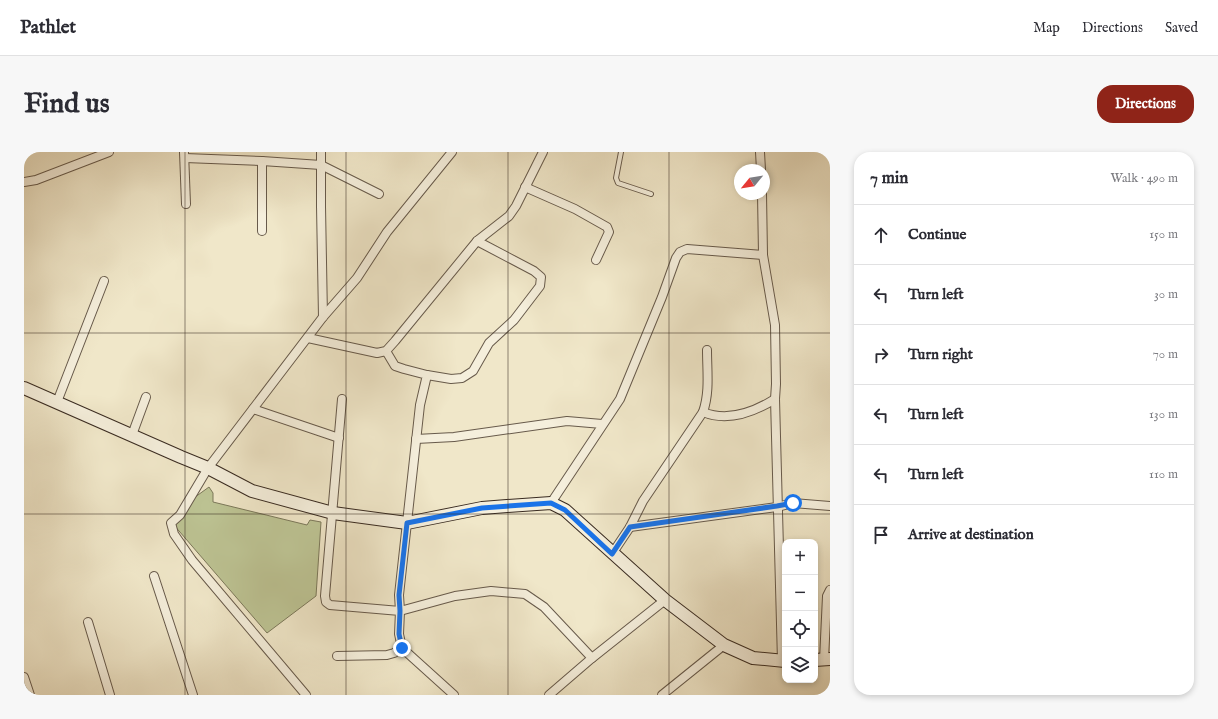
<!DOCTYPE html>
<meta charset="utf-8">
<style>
body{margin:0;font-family:"IM FELL English",serif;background:#f7f7f7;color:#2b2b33}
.controls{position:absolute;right:12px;bottom:12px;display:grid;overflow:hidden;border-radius:8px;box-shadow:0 2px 6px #0003}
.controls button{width:36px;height:36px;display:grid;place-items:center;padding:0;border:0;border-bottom:1px solid #e1e1e2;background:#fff;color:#2b2b33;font:20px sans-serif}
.compass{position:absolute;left:710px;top:12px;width:36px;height:36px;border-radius:50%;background:#fff;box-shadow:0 2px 6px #0003;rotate:240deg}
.stop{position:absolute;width:12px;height:12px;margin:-9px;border:3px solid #1a73e8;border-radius:50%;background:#fff}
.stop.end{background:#1a73e8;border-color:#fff;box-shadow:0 1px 4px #0008}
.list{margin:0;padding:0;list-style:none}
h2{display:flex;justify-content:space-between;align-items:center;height:52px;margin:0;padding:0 16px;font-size:17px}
h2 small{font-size:13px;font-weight:400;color:#7c7c81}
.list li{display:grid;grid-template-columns:26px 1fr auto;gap:12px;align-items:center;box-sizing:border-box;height:60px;padding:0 16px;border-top:1px solid #e1e1e2}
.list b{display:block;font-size:15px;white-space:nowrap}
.list em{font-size:13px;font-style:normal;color:#7c7c81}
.icon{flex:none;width:22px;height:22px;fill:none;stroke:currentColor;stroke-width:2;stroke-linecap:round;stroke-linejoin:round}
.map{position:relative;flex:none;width:806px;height:543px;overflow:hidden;border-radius:16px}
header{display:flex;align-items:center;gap:24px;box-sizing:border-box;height:56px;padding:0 20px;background:#fff;border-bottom:1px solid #e1e1e2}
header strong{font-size:19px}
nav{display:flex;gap:22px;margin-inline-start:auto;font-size:14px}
.intro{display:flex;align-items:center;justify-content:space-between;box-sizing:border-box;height:96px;padding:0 24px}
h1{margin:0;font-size:28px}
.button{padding:10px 18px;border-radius:16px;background:#8f2418;color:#fff;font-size:14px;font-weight:700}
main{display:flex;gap:24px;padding:0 24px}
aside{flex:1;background:#fff;border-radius:16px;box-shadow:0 2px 6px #0003}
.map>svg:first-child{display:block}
.green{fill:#bdc494;stroke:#7b785a}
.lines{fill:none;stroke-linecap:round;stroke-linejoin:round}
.lane-casing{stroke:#675a4b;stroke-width:6}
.street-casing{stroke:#675a4b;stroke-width:10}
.secondary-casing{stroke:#392b21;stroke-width:14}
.lane{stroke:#f5efdc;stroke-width:4}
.street{stroke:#f5efdc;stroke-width:8}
.secondary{stroke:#f5efdc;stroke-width:12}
.route{stroke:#1a73e8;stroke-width:5}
.grid{fill:none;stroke:#392b21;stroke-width:1;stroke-opacity:0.55}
</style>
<header>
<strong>Pathlet</strong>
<nav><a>Map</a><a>Directions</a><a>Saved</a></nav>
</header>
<div class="intro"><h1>Find us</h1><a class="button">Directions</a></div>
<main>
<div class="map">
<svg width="806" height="543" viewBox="0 0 806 543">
<rect width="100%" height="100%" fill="#f0e7c9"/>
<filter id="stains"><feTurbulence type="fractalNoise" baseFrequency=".005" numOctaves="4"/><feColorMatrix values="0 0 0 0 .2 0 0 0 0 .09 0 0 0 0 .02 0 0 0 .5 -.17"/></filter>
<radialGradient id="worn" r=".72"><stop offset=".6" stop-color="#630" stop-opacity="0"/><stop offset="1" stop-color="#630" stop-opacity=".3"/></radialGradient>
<path class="green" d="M185 335 189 341V350L283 373 286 368 297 370 292 444 243 481 149 372 167 348Z"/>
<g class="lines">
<defs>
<path id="lane" d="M597 0 592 26 594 31 627 42"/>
<g id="street">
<path d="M160 0 162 52"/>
<path d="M297 0V54L299 165"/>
<path d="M736 0 737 18"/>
<path d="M161 6 238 9 297 13 355 42"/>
<path d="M0 30 12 28 85 0"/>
<path d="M501 35 551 57 583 75 585 80 572 108"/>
<path d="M738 42 739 103 751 173 752 232 751 247 758 509"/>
<path d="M238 79V9"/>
<path d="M284 186 353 201 362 199 371 189 453 89 485 64 492 54 519 0"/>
<path d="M362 199 371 214 380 217 403 223 396 253 375 443 376 459 431 444 467 439 501 442 520 455 568 506"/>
<path d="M403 223 427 227 438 226 449 219 465 191 490 168 516 134 517 125 510 119 453 89"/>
<path d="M33 250 80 129"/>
<path d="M229 257 315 286"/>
<path d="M679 260C703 270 730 260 751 247"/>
<path d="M108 283 122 245"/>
<path d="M392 287 430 285 543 269 578 272"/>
<path d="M527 351 596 247 638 145 652 106 656 100 663 97 739 103"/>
<path d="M606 375 753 355 769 351 806 354"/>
<path d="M588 402 606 375 619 349 679 260C686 240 683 219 683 198"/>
<path d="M130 424 169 543"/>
<path d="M64 470 86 543"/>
<path d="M378 496 430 543"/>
<path d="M313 504 363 503 370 501 378 496 375 482 376 459 306 453 302 450 301 444 318 247"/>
<path d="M800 508 803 444 806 438"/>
<path d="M0 525 6 543"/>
<path d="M282 543 168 408 150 382 147 371 156 363 184 316 299 165 333 126 363 80 428 0"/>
<path d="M525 543 568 506 641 448"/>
<path d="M638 543 700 493"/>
</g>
<g id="secondary">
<path d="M0 236 157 305 184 316 228 339 309 361 383 371 458 356 483 354 527 351 541 358 641 448 700 493 729 506 761 509"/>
<path d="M791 508 806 507"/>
</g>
</defs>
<use href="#lane" class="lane-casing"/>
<use href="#street" class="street-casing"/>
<use href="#secondary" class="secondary-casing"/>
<use href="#lane" class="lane"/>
<use href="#street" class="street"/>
<use href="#secondary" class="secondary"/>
</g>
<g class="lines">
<path class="route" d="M378 496 375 482 376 459 375 443 383 371 458 356 527 351 541 358 588 402 606 375 753 354 769 351"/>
</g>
<path class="grid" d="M161 0V543M322 0V543M484 0V543M645 0V543M0 181H806M0 362H806"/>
<rect width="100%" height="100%" filter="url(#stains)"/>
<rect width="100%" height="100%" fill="url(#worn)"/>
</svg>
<div class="controls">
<button>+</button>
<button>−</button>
<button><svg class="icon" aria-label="locate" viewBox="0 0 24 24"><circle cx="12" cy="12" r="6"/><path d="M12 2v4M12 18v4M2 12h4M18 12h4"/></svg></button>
<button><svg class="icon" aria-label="layers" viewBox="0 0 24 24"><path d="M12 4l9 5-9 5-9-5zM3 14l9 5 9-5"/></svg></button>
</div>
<svg class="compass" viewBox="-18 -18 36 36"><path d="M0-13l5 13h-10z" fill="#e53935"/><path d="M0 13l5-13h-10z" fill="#7c7c81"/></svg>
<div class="stop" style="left:769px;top:351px"></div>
<div class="stop end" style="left:378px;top:496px"></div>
</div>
<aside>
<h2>7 min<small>Walk · 490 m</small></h2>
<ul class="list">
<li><svg class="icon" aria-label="ahead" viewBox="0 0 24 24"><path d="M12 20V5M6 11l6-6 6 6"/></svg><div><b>Continue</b></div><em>150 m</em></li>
<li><svg class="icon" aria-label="left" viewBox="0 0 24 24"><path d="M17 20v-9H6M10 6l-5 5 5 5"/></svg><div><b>Turn left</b></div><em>30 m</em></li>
<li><svg class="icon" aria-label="right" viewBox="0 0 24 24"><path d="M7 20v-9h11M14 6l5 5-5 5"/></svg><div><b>Turn right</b></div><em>70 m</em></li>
<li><svg class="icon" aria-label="left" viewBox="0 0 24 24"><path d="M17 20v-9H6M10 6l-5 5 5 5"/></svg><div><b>Turn left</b></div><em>130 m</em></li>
<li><svg class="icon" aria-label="left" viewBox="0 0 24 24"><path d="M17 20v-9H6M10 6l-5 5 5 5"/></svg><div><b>Turn left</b></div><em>110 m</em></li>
<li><svg class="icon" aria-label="arrive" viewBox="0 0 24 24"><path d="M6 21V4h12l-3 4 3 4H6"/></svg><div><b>Arrive at destination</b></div></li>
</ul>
</aside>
</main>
